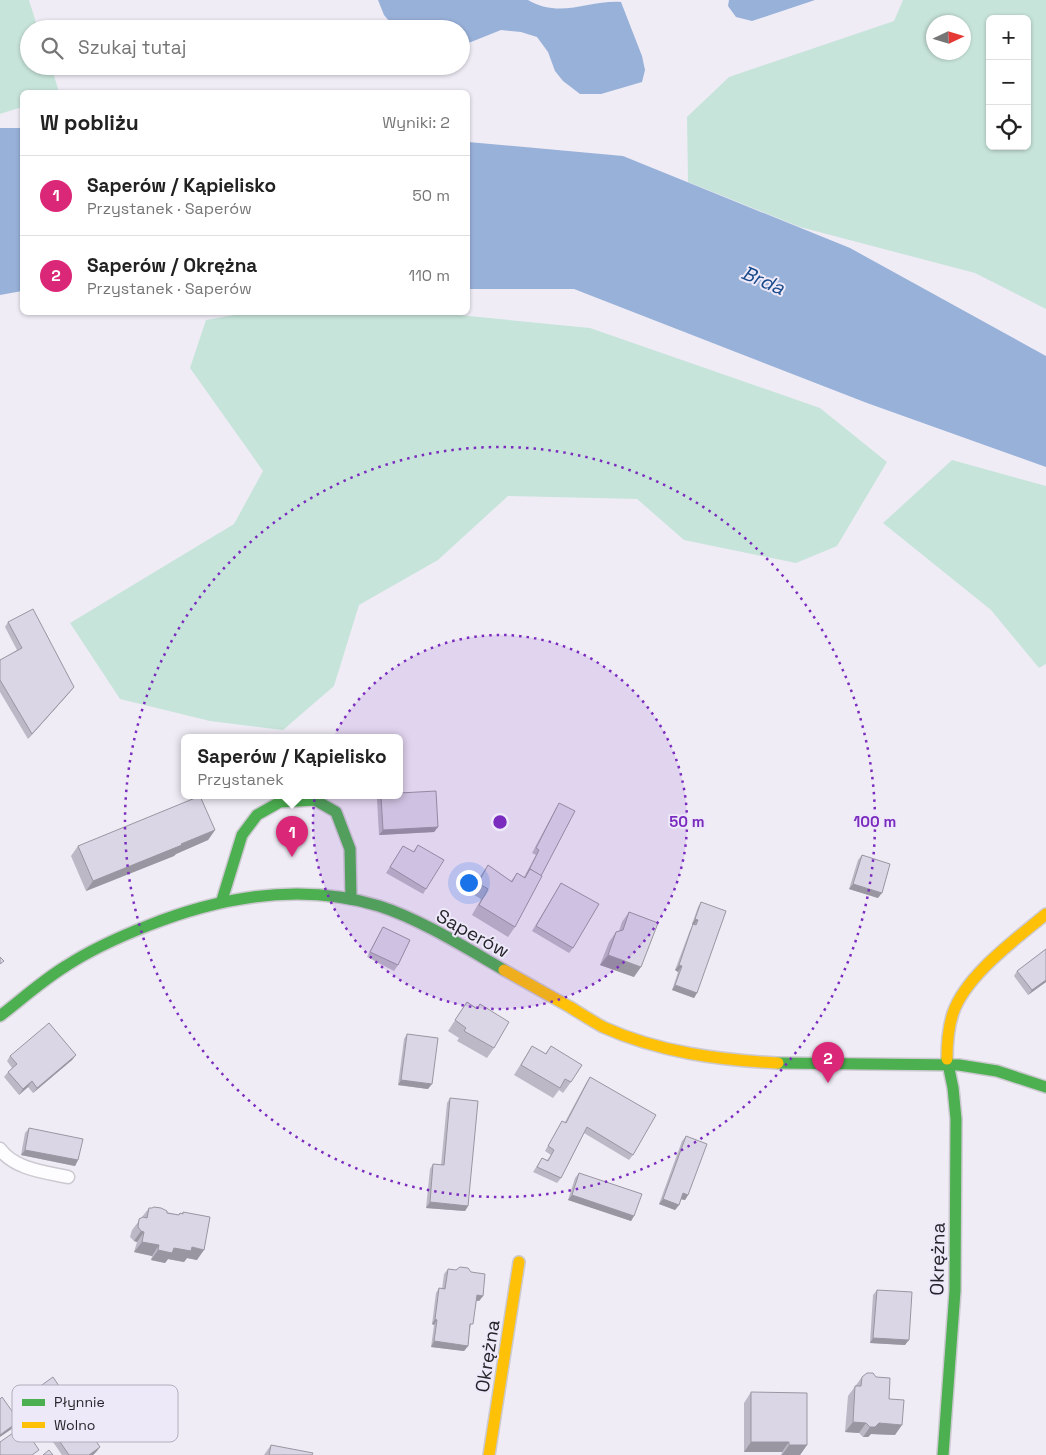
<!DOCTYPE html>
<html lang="pl">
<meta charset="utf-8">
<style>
body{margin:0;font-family:"Space Grotesk",sans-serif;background:#f2f2f2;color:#222}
.controls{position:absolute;right:15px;top:15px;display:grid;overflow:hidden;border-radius:8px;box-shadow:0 1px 4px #0004}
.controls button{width:45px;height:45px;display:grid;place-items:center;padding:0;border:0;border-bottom:1px solid #e0e0e0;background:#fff;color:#222;font:25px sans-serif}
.compass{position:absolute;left:926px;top:15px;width:45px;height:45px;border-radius:50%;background:#fff;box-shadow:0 1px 4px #0004;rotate:86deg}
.you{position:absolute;left:468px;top:882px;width:18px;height:18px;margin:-12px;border:4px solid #fff;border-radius:50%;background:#1a73e8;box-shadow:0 0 0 8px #1a73e833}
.badge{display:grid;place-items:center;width:32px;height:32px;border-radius:50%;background:#db2777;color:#fff;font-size:16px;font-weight:700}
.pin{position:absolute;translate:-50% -41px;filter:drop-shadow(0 1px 2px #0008)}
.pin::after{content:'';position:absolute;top:26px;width:18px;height:15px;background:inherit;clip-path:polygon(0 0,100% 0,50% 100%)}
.popup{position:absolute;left:181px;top:734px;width:222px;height:65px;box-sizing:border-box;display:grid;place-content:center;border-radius:8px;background:#fff;filter:drop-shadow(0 1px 4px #0005);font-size:16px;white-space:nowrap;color:#767676}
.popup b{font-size:19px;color:#222}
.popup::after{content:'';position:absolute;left:50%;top:100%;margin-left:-10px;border:10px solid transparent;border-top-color:#fff}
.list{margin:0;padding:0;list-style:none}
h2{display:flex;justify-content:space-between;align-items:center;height:65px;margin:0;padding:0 20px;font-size:21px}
h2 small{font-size:16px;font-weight:400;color:#767676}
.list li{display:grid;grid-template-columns:32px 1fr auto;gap:15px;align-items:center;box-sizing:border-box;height:80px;padding:0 20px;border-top:1px solid #e0e0e0}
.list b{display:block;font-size:19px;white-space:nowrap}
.list p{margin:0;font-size:16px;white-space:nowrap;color:#767676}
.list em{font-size:16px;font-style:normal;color:#767676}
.icon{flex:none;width:28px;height:28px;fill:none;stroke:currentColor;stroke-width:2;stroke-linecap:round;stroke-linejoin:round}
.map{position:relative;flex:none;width:1046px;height:1455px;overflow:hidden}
.search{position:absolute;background:#fff;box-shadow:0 1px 4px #0004;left:20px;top:20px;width:450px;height:55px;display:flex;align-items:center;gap:12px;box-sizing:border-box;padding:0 18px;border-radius:28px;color:#767676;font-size:19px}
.panel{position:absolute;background:#fff;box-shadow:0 1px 4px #0004;left:20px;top:90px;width:450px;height:225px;border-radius:8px}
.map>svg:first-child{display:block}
.green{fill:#c7e4da;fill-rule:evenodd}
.water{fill:#98b1d9}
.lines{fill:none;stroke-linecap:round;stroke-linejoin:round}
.lane-casing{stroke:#ccc9d0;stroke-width:15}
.fast-casing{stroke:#ccc9d0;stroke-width:14}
.slow-casing{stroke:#ccc9d0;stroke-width:14}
.lane{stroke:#fdfcfe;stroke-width:12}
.fast{stroke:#4caf50;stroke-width:11}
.slow{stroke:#ffc107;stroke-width:11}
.wall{fill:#bcb8c6}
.shaded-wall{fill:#9996a1}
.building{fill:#dbd6e6;stroke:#9996a1}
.ring{fill:none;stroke:#7b2cbf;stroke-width:2.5;stroke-dasharray:2.5 5}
.labels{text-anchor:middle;stroke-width:4;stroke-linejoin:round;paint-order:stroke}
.street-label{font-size:19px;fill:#26242a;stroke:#eee9f9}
.water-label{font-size:20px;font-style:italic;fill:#184a8a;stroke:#eee9f9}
.key{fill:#eee9f9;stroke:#b2aebb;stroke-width:1}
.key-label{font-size:14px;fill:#26242a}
.centre{fill:#7b2cbf;stroke:#eee9f9;stroke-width:2.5}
.ring-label{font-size:15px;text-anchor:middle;font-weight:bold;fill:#7b2cbf;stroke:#eee9f9;stroke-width:4;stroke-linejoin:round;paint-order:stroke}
</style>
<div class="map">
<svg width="1046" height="1455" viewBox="0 0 1046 1455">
<rect width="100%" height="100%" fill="#efecf6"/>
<g class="green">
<path d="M0 0H29L38 29H29V66H51L59 92H22V107L0 114Z"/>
<path d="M903 0H1046V309L975 273 800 227 688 182 687 117 729 77 894 21ZM990 19H1027V146H990ZM934 22H964V52H934Z"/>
<path d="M246 313 428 312 590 328 820 408 887 462 837 546 796 563 684 540 637 499 508 496 438 560 359 605 334 686 283 730 210 721 120 699 70 623 234 524 263 471 190 368 206 320Z"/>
<path d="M952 460 1046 486V664L1039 668 991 610 883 523Z"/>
</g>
<g class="water">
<path d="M378 0H528C560 19 589 0 621 2L642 56 645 70 642 82 601 94H580L563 81 555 71 548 52 537 37 521 32 501 30 461 46V29H396L384 15Z"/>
<path d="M729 0H815L752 21 736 17 728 6Z"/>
<path d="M0 128H22V291L0 295Z"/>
<path d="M468 142 623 156 850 248 1046 356V467L867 403 574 289H468Z"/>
</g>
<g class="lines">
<defs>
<path id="lane" d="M0 1149C14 1169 45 1172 68 1177"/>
<g id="fast">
<path d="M222 900 242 835 257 815 280 802 315 800 336 812 350 849 351 899"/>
<path d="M0 1016C22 999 43 980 66 966 92 949 119 937 147 926 222 896 301 882 379 906 420 919 466 948 504 970"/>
<path d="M778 1063 959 1065 997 1071 1046 1087"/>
<path d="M943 1455 955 1291 956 1119 953 1088 947 1059"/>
</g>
<g id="slow">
<path d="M504 970C526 982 548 995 570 1007 581 1014 592 1021 603 1027 658 1052 719 1060 778 1063"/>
<path d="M947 1059C947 1043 948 1028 953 1013 966 975 1015 940 1046 914"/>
<path d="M489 1455 519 1262"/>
</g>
</defs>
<use href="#lane" class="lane-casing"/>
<use href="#fast" class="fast-casing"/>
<use href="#slow" class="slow-casing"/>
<use href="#lane" class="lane"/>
<use href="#fast" class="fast"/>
<use href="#slow" class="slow"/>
</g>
<g class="wall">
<path d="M8 622 70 692 28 739 0 692V660L17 650 5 627Z"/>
<path d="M380 796H400L438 827 434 832 379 835 377 799Z"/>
<path d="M559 803 515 927 508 937 472 915 481 899 471 893 481 875 488 865 511 881 517 873 524 877 536 855 532 853 556 808Z"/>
<path d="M215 830 208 840 176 854 174 856 86 891 71 856 78 846Z"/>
<path d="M418 845 426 889 423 894 386 873 403 846 413 852Z"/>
<path d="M862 855 878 898 849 889 858 860Z"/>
<path d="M561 883 573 948 569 953 532 931Z"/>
<path d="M701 902 697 993 694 998 672 990 678 972 675 970 690 930 693 925 692 924 698 907Z"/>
<path d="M629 912 634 977 600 965 609 942 616 932 619 931 622 922Z"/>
<path d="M383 927 398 965 394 971 367 957 380 932Z"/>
<path d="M1046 949V982L1028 995 1014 976 1017 971Z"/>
<path d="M467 1002 477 1008 480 1004 494 1048 487 1058 457 1041 459 1038 448 1031Z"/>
<path d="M407 1034 428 1089 398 1085 404 1039Z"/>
<path d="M532 1046 545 1054 551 1046 571 1082 563 1093 559 1090 553 1098 514 1075Z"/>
<path d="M76 1055 72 1060 33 1093 28 1087 19 1095 4 1077 8 1072 12 1068 7 1061 10 1056Z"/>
<path d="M590 1077 633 1155 629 1160 584 1133 561 1178 557 1183 533 1172 542 1158 547 1160 551 1155 545 1151 562 1121 565 1122 586 1083Z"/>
<path d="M450 1098 468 1206 465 1211 426 1208 430 1169 433 1164 441 1165 447 1103Z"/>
<path d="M29 1128 78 1160 75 1166 21 1155 25 1133Z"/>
<path d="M686 1136 688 1195 685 1200 681 1199 679 1205 675 1210 659 1204 682 1141Z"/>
<path d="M579 1173 634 1216 631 1221 568 1200 575 1178Z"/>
<path d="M149 1208 179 1215 180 1213 182 1214 183 1212 197 1260 187 1258 184 1262 168 1259 165 1263 151 1260 152 1256 134 1252 137 1242 134 1241 130 1237 132 1230Z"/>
<path d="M448 1269 483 1296 479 1301 476 1300 470 1329 468 1346 464 1351 431 1347 434 1325 432 1324 436 1293 439 1288 442 1289 444 1274Z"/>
<path d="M877 1290 905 1345 870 1343 873 1295Z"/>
<path d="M862 1377 889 1399 895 1435 871 1434 868 1437H863L859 1433 845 1432 848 1396Z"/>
<path d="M751 1392 807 1445 800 1455H781L782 1452H744V1403Z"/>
<path d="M28 1395 100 1447 96 1452 93 1455H62L24 1400Z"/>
<path d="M271 1445 312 1455H264Z"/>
</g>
<g class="shaded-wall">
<path d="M74 687 70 692 28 739 32 734Z"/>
<path d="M438 827 434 832 379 835 383 830Z"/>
<path d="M215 830 208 840 176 854 174 856 86 891 93 881Z"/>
<path d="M853 884 882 893 878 898 849 889Z"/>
<path d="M695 919 698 920 694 925 692 924Z"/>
<path d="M608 955 641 967 634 977 600 965Z"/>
<path d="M679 965 682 966 678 972 675 970Z"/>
<path d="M1046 980V982L1028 995 1032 990Z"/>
<path d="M675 985 697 993 694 998 672 990Z"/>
<path d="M76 1055 72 1060 33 1093 37 1088Z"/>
<path d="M401 1080 432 1084 428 1089 398 1085Z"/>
<path d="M32 1081 28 1087 19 1095 23 1089Z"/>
<path d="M25 1150 78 1160 75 1166 21 1155Z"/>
<path d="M683 1193 688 1195 685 1200 679 1199Z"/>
<path d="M572 1195 634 1216 631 1221 568 1200Z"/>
<path d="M663 1199 679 1205 675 1210 659 1204Z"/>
<path d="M430 1202 468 1206 465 1211 426 1208Z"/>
<path d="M141 1231 144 1232 137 1242 134 1241Z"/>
<path d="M142 1242 159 1245 152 1256 134 1252Z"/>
<path d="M192 1247 204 1250 197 1260 187 1258 184 1262 168 1259 165 1263 151 1260 158 1250 174 1248Z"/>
<path d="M477 1295 483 1296 479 1301 473 1300Z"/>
<path d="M435 1319 437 1320 434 1325 432 1324Z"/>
<path d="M873 1338 909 1340 905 1345 870 1343Z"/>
<path d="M434 1341 468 1346 464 1351 431 1347Z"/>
<path d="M19 1421 16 1426 0 1437V1435Z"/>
<path d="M853 1422 866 1423 859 1433 845 1432Z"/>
<path d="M879 1423 902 1425 895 1435 871 1434 868 1437H863L870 1427Z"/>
<path d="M751 1442H789L782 1452H744Z"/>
<path d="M789 1445H807L800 1455H782Z"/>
<path d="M100 1447 96 1452 93 1455H89Z"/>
</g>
<g class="building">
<path d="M33 609 74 687 32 734 0 680V660L22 648 8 622Z"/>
<path d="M436 791 438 827 383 830 381 796H400V793Z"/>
<path d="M200 796 215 830 181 844 182 845 93 881 78 846Z"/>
<path d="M559 803 575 811 541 876 530 869 527 874 539 850 536 848Z"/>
<path d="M418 845 444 860 426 889 390 867 403 846 414 852Z"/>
<path d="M862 855 890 864 882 893 853 884Z"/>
<path d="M488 865 512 882 517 873 525 878 530 869 542 876 515 927 479 905 488 889 478 883Z"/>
<path d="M561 883 599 904 573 948 536 926Z"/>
<path d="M701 902 726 911 697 993 675 985 682 966 679 965 693 924 696 925 698 920 695 919Z"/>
<path d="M629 912 658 923 641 967 608 955 616 932 623 930Z"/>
<path d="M383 927 410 940 398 965 370 952Z"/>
<path d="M1046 949V980L1032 990 1017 971Z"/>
<path d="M0 957 4 961 0 964Z"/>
<path d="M467 1002 477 1009 480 1004 509 1022 494 1048 464 1031 466 1028 455 1020Z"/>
<path d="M49 1023 76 1055 37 1088 32 1081 23 1089 8 1072 17 1064 10 1056Z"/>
<path d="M407 1034 438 1038 432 1084 401 1080Z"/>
<path d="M532 1046 546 1054 551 1046 582 1065 571 1082 565 1079 560 1088 521 1065Z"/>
<path d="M590 1077 656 1115 633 1155 587 1127 561 1178 537 1167 542 1158 548 1161 554 1150 548 1146 562 1121 566 1123Z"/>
<path d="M450 1098 478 1101 468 1206 430 1202 433 1164 444 1165Z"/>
<path d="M29 1128 83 1139 78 1160 25 1150Z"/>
<path d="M686 1136 707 1144 688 1195 683 1193 679 1205 663 1199Z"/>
<path d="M579 1173 642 1194 634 1216 572 1195Z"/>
<path d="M154 1207 161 1208 167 1211V1213L179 1215 180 1213 183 1214V1212L210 1217 204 1250 192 1247 191 1251 174 1248 172 1253 158 1250 159 1245 142 1242 144 1232 141 1231 138 1227 139 1219 143 1217 147 1218 149 1208H152Z"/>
<path d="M460 1267 468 1268 471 1272 485 1274 483 1296 477 1295 473 1324H470L468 1346 434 1341 437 1320 435 1319 439 1288 445 1289 448 1269 456 1270Z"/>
<path d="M877 1290 912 1292 909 1340 873 1338Z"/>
<path d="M867 1373H873L876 1377 890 1378 889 1399 904 1400 902 1425 879 1423 875 1427H870L866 1423 853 1422 855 1386H861L862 1377Z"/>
<path d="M53 1377 100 1447 89 1455H69L28 1395Z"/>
<path d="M751 1392 807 1393V1445H789V1442H751Z"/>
<path d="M2 1397 19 1421 0 1435V1399Z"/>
<path d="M23 1426 39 1450 32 1455H0V1442Z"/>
<path d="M271 1445 313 1453 312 1455H269Z"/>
<path d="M49 1450 53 1455H43Z"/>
</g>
<circle cx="500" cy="822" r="187" fill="#7b2cbf" fill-opacity=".12"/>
<g class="ring">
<circle cx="500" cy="822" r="187"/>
<circle cx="500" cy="822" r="375"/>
</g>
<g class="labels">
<g class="street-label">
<text transform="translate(473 933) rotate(29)" y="7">Saperów</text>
<text transform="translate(937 1259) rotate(-89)" y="7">Okrężna</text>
<text transform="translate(487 1356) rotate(-81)" y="7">Okrężna</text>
</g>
<g class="water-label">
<text transform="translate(763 280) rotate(23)" y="7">Brda</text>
</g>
</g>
<rect x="12" y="1385" width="166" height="57" rx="8" class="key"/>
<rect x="22" y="1399" width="23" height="7" fill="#4caf50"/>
<rect x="22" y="1422" width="23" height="6" fill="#ffc107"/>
<g class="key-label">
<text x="54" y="1407">Płynnie</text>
<text x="54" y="1430">Wolno</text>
</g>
<circle cx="500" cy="822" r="8" class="centre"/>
<g class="ring-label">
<text x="687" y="827">50 m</text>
<text x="875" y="827">100 m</text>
</g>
</svg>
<div class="controls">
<button>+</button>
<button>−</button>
<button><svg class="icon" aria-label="locate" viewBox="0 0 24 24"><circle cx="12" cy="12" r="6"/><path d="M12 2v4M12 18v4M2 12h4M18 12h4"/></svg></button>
</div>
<svg class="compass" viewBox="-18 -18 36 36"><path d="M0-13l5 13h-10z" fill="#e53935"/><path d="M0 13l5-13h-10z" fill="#767676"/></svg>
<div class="you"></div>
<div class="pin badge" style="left:292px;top:857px">1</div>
<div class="popup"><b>Saperów / Kąpielisko</b>Przystanek</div>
<div class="pin badge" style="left:828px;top:1083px">2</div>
<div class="search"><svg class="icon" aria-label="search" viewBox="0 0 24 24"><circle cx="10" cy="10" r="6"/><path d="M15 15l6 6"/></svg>Szukaj tutaj</div>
<section class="panel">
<h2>W pobliżu<small>Wyniki: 2</small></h2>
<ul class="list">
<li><span class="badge">1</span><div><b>Saperów / Kąpielisko</b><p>Przystanek · Saperów</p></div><em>50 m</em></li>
<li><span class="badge">2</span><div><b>Saperów / Okrężna</b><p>Przystanek · Saperów</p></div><em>110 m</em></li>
</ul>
</section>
</div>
